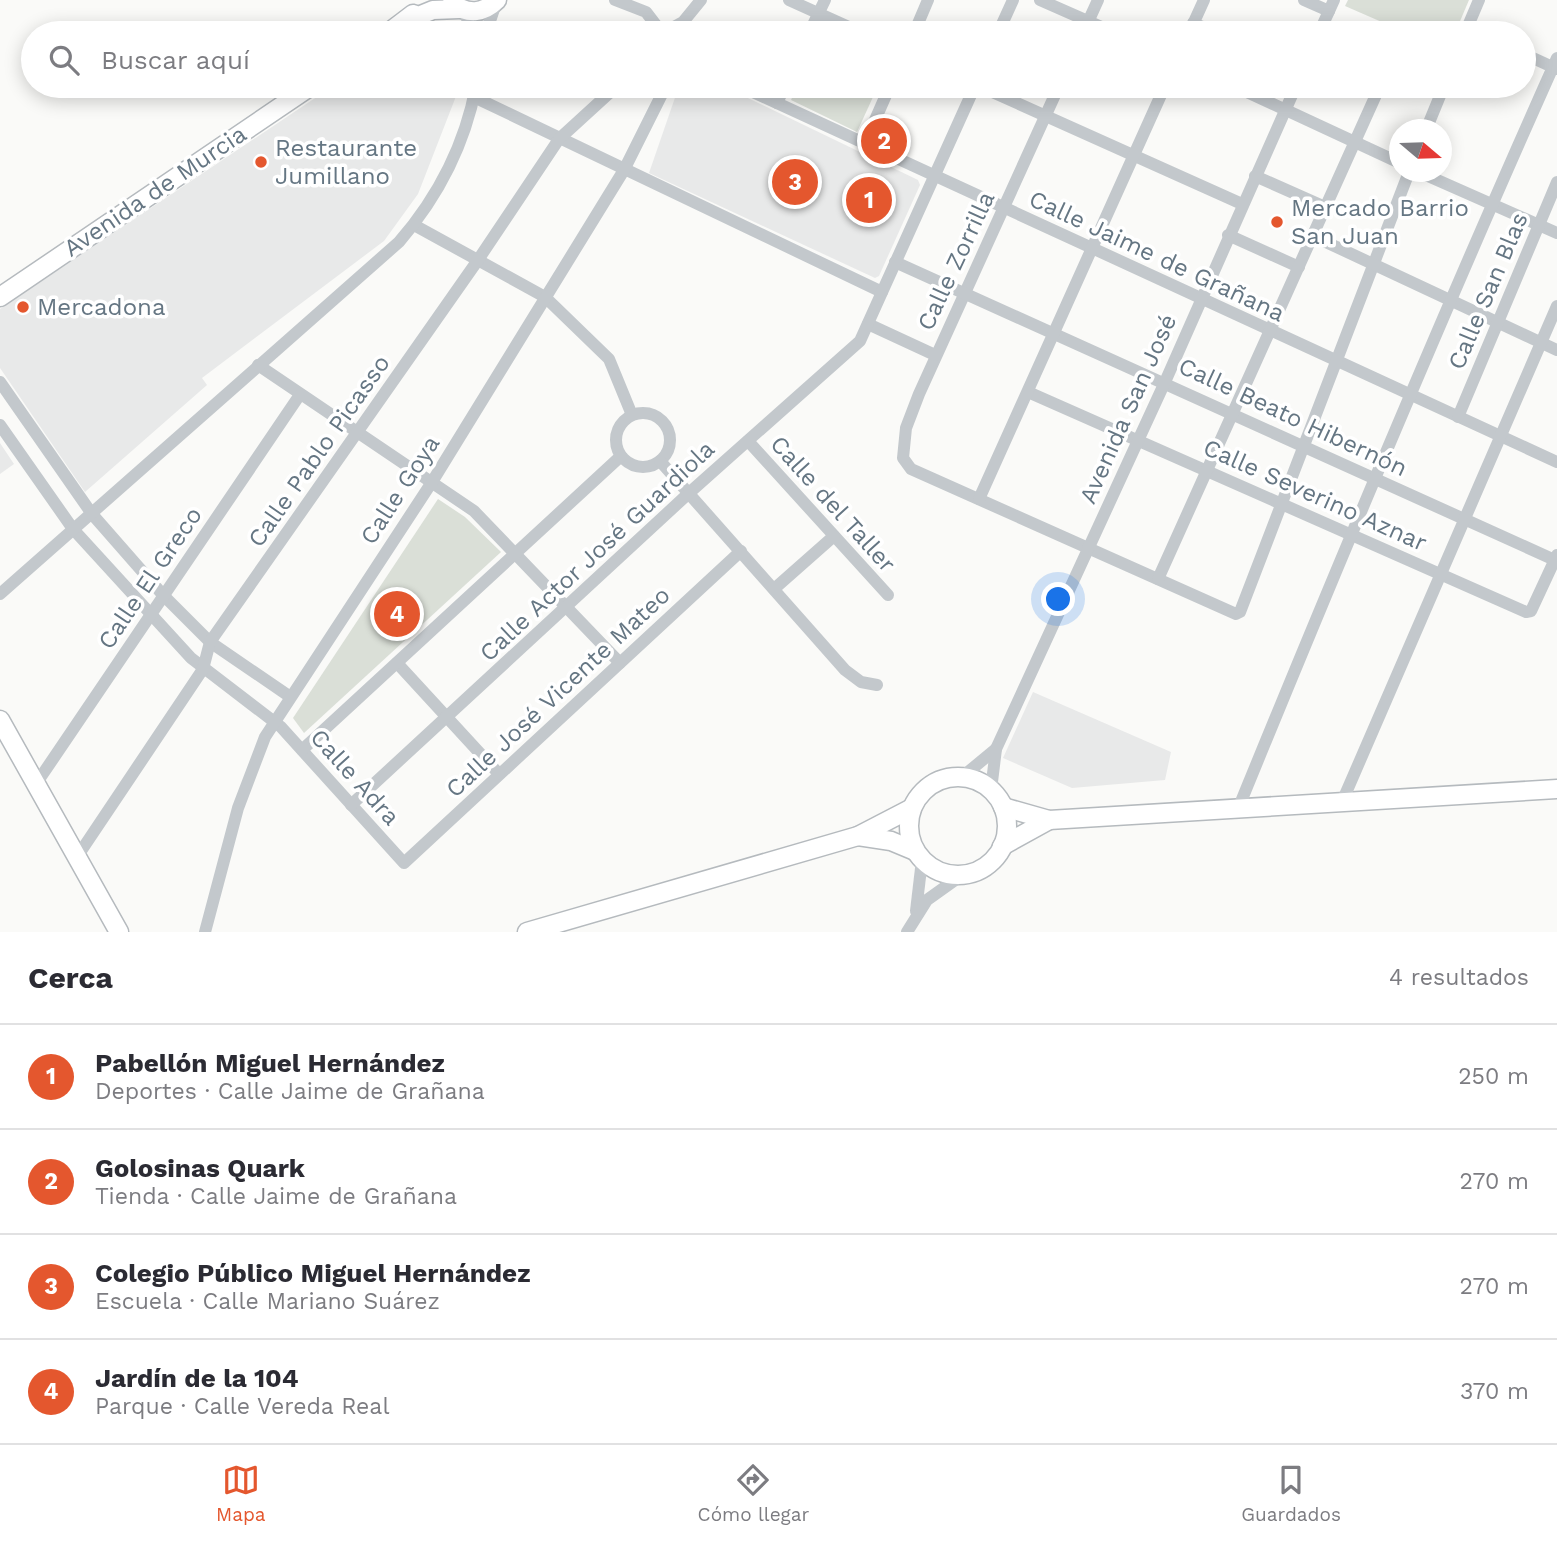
<!DOCTYPE html>
<html lang="es">
<meta charset="utf-8">
<style>
body{margin:0;font-family:"Work Sans",sans-serif;background:#f2f2f3;color:#2b2b33}
.compass{position:absolute;left:1389px;top:119px;width:63px;height:63px;border-radius:50%;background:#fff;box-shadow:0 4px 18px #0003;rotate:109deg}
.you{position:absolute;left:1059px;top:600px;width:24px;height:24px;margin:-18px;border:5px solid #fff;border-radius:50%;background:#1a73e8;box-shadow:0 0 0 10px #1a73e833}
.badge{display:grid;place-items:center;width:46px;height:46px;border-radius:50%;background:#e4572e;color:#fff;font-size:23px;font-weight:700}
.pin{position:absolute;translate:-50% -50%;border:4px solid #fff;box-shadow:0 2px 7px #0006}
.list{margin:0;padding:0;list-style:none}
h2{display:flex;justify-content:space-between;align-items:center;height:91px;margin:0;padding:0 28px;font-size:30px}
h2 small{font-size:23px;font-weight:400;color:#7c7c81}
.list li{display:grid;grid-template-columns:46px 1fr auto;gap:21px;align-items:center;box-sizing:border-box;height:105px;padding:0 28px;border-top:2px solid #e1e1e2}
.list b{display:block;font-size:26px;white-space:nowrap}
.list p{margin:0;font-size:23px;white-space:nowrap;color:#7c7c81}
.list em{font-size:23px;font-style:normal;color:#7c7c81}
.icon{flex:none;width:38px;height:38px;fill:none;stroke:currentColor;stroke-width:2;stroke-linecap:round;stroke-linejoin:round}
.map{position:relative;flex:none;width:1557px;height:932px;overflow:hidden}
.search{position:absolute;background:#fff;box-shadow:0 4px 18px #0003;left:21px;right:21px;top:21px;height:77px;display:flex;align-items:center;gap:18px;box-sizing:border-box;padding:0 24px;border-radius:38px;color:#7c7c81;font-size:26px}
.sheet{height:511px;background:#fff}
nav{display:flex;justify-content:space-around;align-items:center;box-sizing:border-box;height:98px;border-top:2px solid #e1e1e2;background:#fff;font-size:19px;color:#7c7c81}
nav a{display:grid;justify-items:center;gap:4px}
nav .on{color:#e4572e}
.map>svg:first-child{display:block}
.built{fill:#e8e9e9}
.green{fill:#dadfd7}
.lines{fill:none;stroke-linecap:round;stroke-linejoin:round}
.primary-casing{stroke:#b5babe;stroke-width:21}
.street{stroke:#c3c8cc;stroke-width:12}
.primary{stroke:#fff;stroke-width:18}
.poi-dot{fill:#e4572e;stroke:#fff;stroke-width:2.5}
.labels{text-anchor:middle;stroke-width:7;stroke-linejoin:round;paint-order:stroke}
.poi-label{font-size:24px;fill:#657683;stroke:#fff;text-anchor:start}
.street-label{font-size:24px;fill:#657683;stroke:#fff}
</style>
<div class="map">
<svg width="1557" height="932" viewBox="0 0 1557 932">
<rect width="100%" height="100%" fill="#fafaf8"/>
<g class="built">
<path d="M429 24 442 26 454 33H412Z"/>
<path d="M333 86H460L418 194 384 241 202 378 207 385 85 492 0 368V309Z"/>
<path d="M679 86H723L918 180 920 185 879 276 875 278 649 173Z"/>
<path d="M0 443 14 464 0 474Z"/>
<path d="M1033 692 1171 752 1165 780 1072 788 1003 758Z"/>
</g>
<g class="green">
<path d="M1348 0H1469L1455 33H1407L1345 6Z"/>
<path d="M797 86H878L857 132 791 100Z"/>
<path d="M438 499 465 517 501 552 304 733 293 718Z"/>
</g>
<g class="lines">
<defs>
<g id="primary">
<path d="M452 3C468 15 483 14 497 0"/>
<path d="M406 21 433 10 460 9"/>
<path d="M388 33 413 14"/>
<path d="M0 297 311 86"/>
<path d="M0 720 119 932"/>
<circle cx="958" cy="826" r="49"/>
<path d="M1003 807 1049 820 1557 789"/>
<path d="M858 836 891 841 915 851"/>
<path d="M1002 846 1049 820"/>
<path d="M527 932 858 836 912 808"/>
</g>
</defs>
<use href="#primary" class="primary-casing"/>
<g class="street">
<path d="M615 0 646 12 659 29"/>
<path d="M789 0 862 33"/>
<path d="M1040 0 1115 33"/>
<path d="M1304 0 1329 11"/>
<path d="M464 10 472 33"/>
<path d="M1193 23 1217 33"/>
<path d="M672 28 683 22 701 0"/>
<path d="M486 33 497 0"/>
<path d="M809 33 825 0"/>
<path d="M914 33 928 0"/>
<path d="M998 33 1013 0"/>
<path d="M1083 33 1098 0"/>
<path d="M1189 33 1204 0"/>
<path d="M1319 33 1334 0"/>
<path d="M1465 33 1479 0"/>
<path d="M1524 54 1557 69"/>
<path d="M740 86 1557 462"/>
<path d="M979 86 1242 204"/>
<path d="M1059 86 919 394 906 428 903 458 911 469 1236 614 1240 612 1409 172"/>
<path d="M1234 86 1400 163"/>
<path d="M474 97 882 292"/>
<path d="M777 103 785 86"/>
<path d="M1426 130 1444 86"/>
<path d="M864 145 890 86"/>
<path d="M1419 172 1557 233"/>
<path d="M1255 176 1325 207"/>
<path d="M414 225 545 297 609 359 632 415"/>
<path d="M1228 235 1299 267"/>
<path d="M1313 236 1557 350"/>
<path d="M895 262 1557 561"/>
<path d="M868 324 935 355"/>
<path d="M258 365 474 511 620 663"/>
<path d="M0 382 92 514 163 595 210 642 289 696"/>
<path d="M1028 392 1526 612 1531 611 1557 555"/>
<circle cx="643" cy="440" r="27"/>
<path d="M1458 417 1557 182"/>
<path d="M0 425 73 529 191 658 281 727 404 863 741 551"/>
<path d="M748 441 888 595"/>
<path d="M660 461 845 670 861 682 877 685"/>
<path d="M979 499 1165 86"/>
<path d="M1158 579 1380 86"/>
<path d="M774 589 834 536"/>
<path d="M0 594 399 242C438 197 465 144 476 86"/>
<path d="M397 663 499 774"/>
<path d="M302 750 621 456"/>
<path d="M962 777 996 749"/>
<path d="M36 784 299 396"/>
<path d="M991 790 996 749 1165 382 1296 86"/>
<path d="M1342 802 1557 306"/>
<path d="M351 805 689 493 860 341 975 86"/>
<path d="M1238 809C1341 557 1446 306 1557 58"/>
<path d="M77 857 203 669 210 642 478 260 559 139 617 86"/>
<path d="M916 911 922 860"/>
<path d="M205 932 238 808 265 737 432 482 624 170 666 86"/>
<path d="M907 932 927 900 962 875"/>
</g>
<use href="#primary" class="primary"/>
</g>
<g class="poi-dot">
<circle cx="261" cy="162" r="7"/>
<circle cx="1277" cy="222" r="7"/>
<circle cx="23" cy="307" r="7"/>
</g>
<g class="labels">
<g class="poi-label">
<text x="275" y="156">Restaurante<tspan x="275" dy="28">Jumillano</tspan></text>
<text x="1291" y="216">Mercado Barrio<tspan x="1291" dy="28">San Juan</tspan></text>
<text x="37" y="315">Mercadona</text>
</g>
<g class="street-label">
<text transform="translate(155 191) rotate(-34)" y="8">Avenida de Murcia</text>
<text transform="translate(1157 256) rotate(25)" y="8">Calle Jaime de Grañana</text>
<text transform="translate(956 261) rotate(-65)" y="8">Calle Zorrilla</text>
<text transform="translate(1488 291) rotate(-67)" y="8">Calle San Blas</text>
<text transform="translate(1128 409) rotate(-66)" y="8">Avenida San José</text>
<text transform="translate(1293 417) rotate(25)" y="8">Calle Beato Hibernón</text>
<text transform="translate(319 451) rotate(-55)" y="8">Calle Pablo Picasso</text>
<text transform="translate(400 490) rotate(-57)" y="8">Calle Goya</text>
<text transform="translate(1315 495) rotate(24)" y="8">Calle Severino Aznar</text>
<text transform="translate(833 504) rotate(48)" y="8">Calle del Taller</text>
<text transform="translate(597 551) rotate(-43)" y="8">Calle Actor José Guardiola</text>
<text transform="translate(150 578) rotate(-56)" y="8">Calle El Greco</text>
<text transform="translate(558 692) rotate(-43)" y="8">Calle José Vicente Mateo</text>
<text transform="translate(355 777) rotate(48)" y="8">Calle Adra</text>
</g>
</g>
</svg>
<svg class="compass" viewBox="-18 -18 36 36"><path d="M0-13l5 13h-10z" fill="#e53935"/><path d="M0 13l5-13h-10z" fill="#7c7c81"/></svg>
<div class="you"></div>
<div class="pin badge" style="left:869px;top:200px">1</div>
<div class="pin badge" style="left:884px;top:141px">2</div>
<div class="pin badge" style="left:795px;top:182px">3</div>
<div class="pin badge" style="left:397px;top:614px">4</div>
<div class="search"><svg class="icon" aria-label="search" viewBox="0 0 24 24"><circle cx="10" cy="10" r="6"/><path d="M15 15l6 6"/></svg>Buscar aquí</div>
</div>
<section class="sheet">
<h2>Cerca<small>4 resultados</small></h2>
<ul class="list">
<li><span class="badge">1</span><div><b>Pabellón Miguel Hernández</b><p>Deportes · Calle Jaime de Grañana</p></div><em>250 m</em></li>
<li><span class="badge">2</span><div><b>Golosinas Quark</b><p>Tienda · Calle Jaime de Grañana</p></div><em>270 m</em></li>
<li><span class="badge">3</span><div><b>Colegio Público Miguel Hernández</b><p>Escuela · Calle Mariano Suárez</p></div><em>270 m</em></li>
<li><span class="badge">4</span><div><b>Jardín de la 104</b><p>Parque · Calle Vereda Real</p></div><em>370 m</em></li>
</ul>
</section>
<nav>
<a class="on"><svg class="icon" aria-label="map" viewBox="0 0 24 24"><path d="M3 6l6-2 6 2 6-2v14l-6 2-6-2-6 2zM9 4v14M15 6v14"/></svg>Mapa</a>
<a><svg class="icon" aria-label="directions" viewBox="0 0 24 24"><path d="M12 3l9 9-9 9-9-9zM9 14v-3h6M13 9l2 2-2 2"/></svg>Cómo llegar</a>
<a><svg class="icon" aria-label="saved" viewBox="0 0 24 24"><path d="M7 4h10v16l-5-4-5 4z"/></svg>Guardados</a>
</nav>
